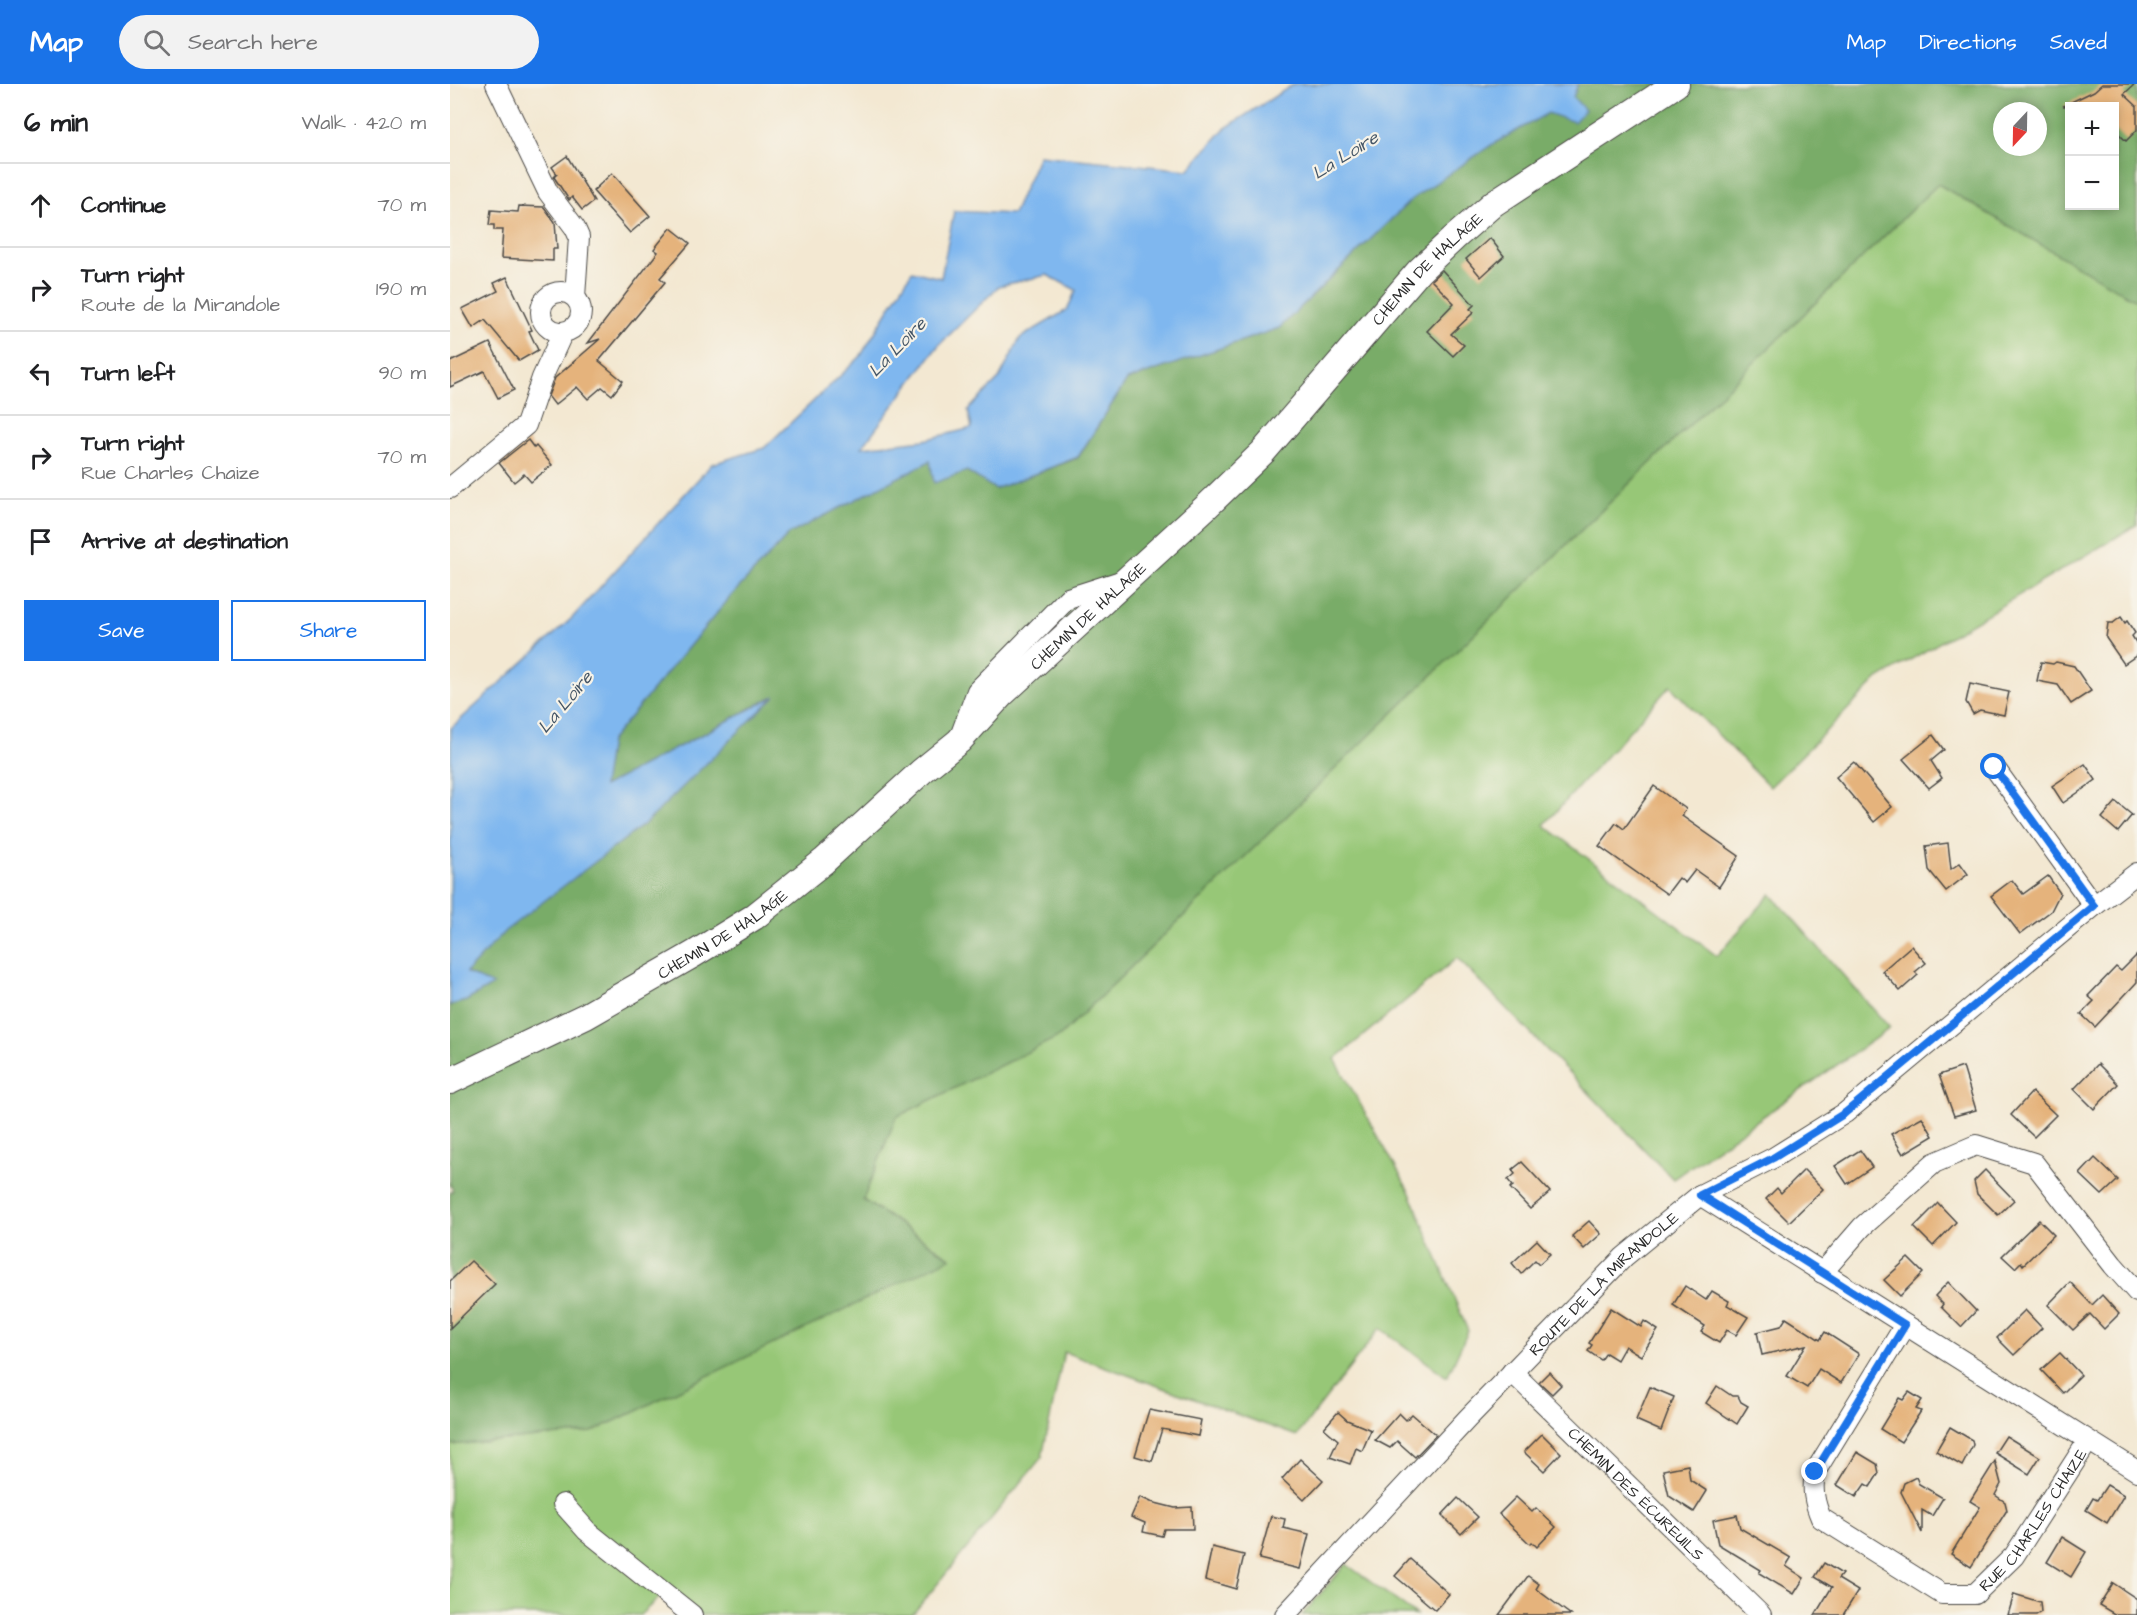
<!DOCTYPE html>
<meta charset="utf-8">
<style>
body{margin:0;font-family:"Architects Daughter",sans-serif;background:#f2f2f2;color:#202124}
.controls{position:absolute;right:18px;top:18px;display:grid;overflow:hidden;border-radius:0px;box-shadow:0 3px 9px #0003}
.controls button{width:54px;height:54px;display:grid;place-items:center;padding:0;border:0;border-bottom:2px solid #e0e0e0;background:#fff;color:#202124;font:30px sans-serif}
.compass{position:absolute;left:1543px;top:18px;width:54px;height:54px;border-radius:50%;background:#fff;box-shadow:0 3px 9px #0003;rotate:202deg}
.stop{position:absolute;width:18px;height:18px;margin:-14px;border:4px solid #1a73e8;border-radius:50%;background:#fff}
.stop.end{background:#1a73e8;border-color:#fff;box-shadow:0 2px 6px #0008}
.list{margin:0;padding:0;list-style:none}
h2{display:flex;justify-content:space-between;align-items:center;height:78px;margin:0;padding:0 24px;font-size:26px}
h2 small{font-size:20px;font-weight:400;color:#757577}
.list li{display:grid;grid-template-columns:39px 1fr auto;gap:18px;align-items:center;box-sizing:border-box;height:84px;padding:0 24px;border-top:2px solid #e0e0e0}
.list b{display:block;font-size:22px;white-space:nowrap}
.list p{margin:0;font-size:20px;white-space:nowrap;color:#757577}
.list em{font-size:20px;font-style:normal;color:#757577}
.actions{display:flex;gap:12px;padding:18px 24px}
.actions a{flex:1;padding:14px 0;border:2px solid #1a73e8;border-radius:0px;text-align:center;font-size:21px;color:#1a73e8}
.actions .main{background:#1a73e8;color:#fff}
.icon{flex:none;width:33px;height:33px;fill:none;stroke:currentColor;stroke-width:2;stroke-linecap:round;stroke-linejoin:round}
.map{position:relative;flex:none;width:1687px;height:1531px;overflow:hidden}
header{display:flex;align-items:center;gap:36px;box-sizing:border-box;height:84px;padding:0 30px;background:#1a73e8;color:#fff}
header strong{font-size:28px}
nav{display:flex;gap:33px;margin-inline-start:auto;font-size:21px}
.search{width:420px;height:54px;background:#f2f2f2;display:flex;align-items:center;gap:15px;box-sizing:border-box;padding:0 21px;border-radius:33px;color:#757577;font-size:22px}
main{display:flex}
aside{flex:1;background:#fff}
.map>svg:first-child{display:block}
.green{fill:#97c777;stroke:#617951;stroke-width:1.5}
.forest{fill:#79ac68;stroke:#526c4a;stroke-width:1.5;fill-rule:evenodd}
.water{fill:#7fb7ef;stroke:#55718d;stroke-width:1.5;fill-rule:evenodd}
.building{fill:#e5b37c}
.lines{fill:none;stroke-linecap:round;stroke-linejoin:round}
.minor-casing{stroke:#494744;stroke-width:22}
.major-casing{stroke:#494744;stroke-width:28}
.minor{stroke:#fff;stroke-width:20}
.major{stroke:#fff;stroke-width:26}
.route{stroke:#1a73e8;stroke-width:8}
.labels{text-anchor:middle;stroke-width:4.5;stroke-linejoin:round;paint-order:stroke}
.street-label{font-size:16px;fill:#2b2b2b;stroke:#f7f3e8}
.water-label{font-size:18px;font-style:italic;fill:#456;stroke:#f7f3e8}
</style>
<header>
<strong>Map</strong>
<div class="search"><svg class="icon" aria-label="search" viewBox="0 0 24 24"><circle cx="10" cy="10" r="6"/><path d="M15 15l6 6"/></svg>Search here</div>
<nav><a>Map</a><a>Directions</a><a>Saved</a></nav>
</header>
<main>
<aside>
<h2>6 min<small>Walk · 420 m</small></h2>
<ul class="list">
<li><svg class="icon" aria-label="ahead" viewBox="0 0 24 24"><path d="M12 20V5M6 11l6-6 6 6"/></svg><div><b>Continue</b></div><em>70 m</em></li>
<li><svg class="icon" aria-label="right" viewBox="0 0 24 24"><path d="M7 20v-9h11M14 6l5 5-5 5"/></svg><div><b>Turn right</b><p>Route de la Mirandole</p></div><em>190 m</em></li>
<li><svg class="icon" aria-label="left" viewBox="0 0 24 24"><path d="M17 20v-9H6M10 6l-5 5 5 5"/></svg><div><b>Turn left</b></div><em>90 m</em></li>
<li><svg class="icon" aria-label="right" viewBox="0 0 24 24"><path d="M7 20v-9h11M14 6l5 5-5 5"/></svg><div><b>Turn right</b><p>Rue Charles Chaize</p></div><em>70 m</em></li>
<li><svg class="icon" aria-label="arrive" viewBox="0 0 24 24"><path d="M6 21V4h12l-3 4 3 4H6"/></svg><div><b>Arrive at destination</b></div></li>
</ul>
<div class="actions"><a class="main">Save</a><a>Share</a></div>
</aside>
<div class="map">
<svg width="1687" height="1531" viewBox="0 0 1687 1531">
<rect width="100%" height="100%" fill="#f7f3e8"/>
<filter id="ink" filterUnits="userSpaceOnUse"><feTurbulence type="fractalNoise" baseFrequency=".0167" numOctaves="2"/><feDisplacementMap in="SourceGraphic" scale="12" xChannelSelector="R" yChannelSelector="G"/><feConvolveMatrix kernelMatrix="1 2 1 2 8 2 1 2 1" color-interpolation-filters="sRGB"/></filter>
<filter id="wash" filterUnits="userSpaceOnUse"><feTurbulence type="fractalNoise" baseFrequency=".008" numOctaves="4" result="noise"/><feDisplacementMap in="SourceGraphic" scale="24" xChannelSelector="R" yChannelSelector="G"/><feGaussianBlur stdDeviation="1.35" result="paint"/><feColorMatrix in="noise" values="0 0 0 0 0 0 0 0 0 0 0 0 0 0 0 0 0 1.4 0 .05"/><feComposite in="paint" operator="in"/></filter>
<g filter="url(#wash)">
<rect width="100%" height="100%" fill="#f3e8d2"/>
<g class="green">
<path d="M1488 100 1687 217V441L1428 595 1320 703 1220 602 1094 741 1267 872 1321 810 1440 944 1223 1095 1007 874 885 975 960 1109 1018 1247 997 1293 930 1244 847 1352 614 1268 592 1373 462 1531H251L219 1505 190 1531H0V1361L142 1348 500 1173 413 1116 446 1033 610 952Z"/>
<path d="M896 1480 966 1531H852Z"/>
</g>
<path class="forest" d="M1128 0H1687V217L1488 100 610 952 446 1033 413 1116 501 1174 142 1348 0 1361V1109L3 1106 0 1100V921L16 917 42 901 16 889 54 847 197 738 322 613 153 703 160 657 281 512 339 450 480 376 517 387 545 405 628 374 677 296 829 244 962 115 1043 60 1123 13ZM1620 22H1664V122H1620ZM1552 27H1588V63H1552Z"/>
<path class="water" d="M844 0H1128L1123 13 1135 26 1124 38 1098 29 1043 60 962 115 829 244 677 296 628 373 545 405 517 387 484 399 480 377 339 450 281 512 160 657 153 703 325 612 197 738 55 847 16 889 43 901 16 917 0 921 1 644 122 534 262 380 314 364 410 273 462 187 491 194 504 127 563 130 589 71 738 86 774 45ZM597 191 626 206 617 226 570 254 549 295 518 326 522 344 474 356 412 363 488 262 549 202Z"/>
<g id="blocks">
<g class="building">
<path d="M1652 0H1685L1674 10 1687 22V46L1676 57 1665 46V22H1613L1644 7Z"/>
<path d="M117 72 144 117 132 126 122 113 119 116 104 93 107 90 102 83Z"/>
<path d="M162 89 200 132 180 149 143 107Z"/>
<path d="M69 122 94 123 105 138 107 165H103V177L51 174 53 146H44V141H39L41 126 68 128Z"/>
<path d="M221 144 240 159 210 194 215 198 149 277 173 297 162 311 152 303 138 315 127 303 105 321 98 312 105 294 150 255 138 259 208 168 204 165Z"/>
<path d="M1040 154 1054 172 1031 193 1016 175Z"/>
<path d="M992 186 1024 221 1020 225 1024 228 1001 250 1014 261 1003 272 977 247 1004 219 981 196Z"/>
<path d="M57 193 82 246 79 247 88 266 69 277 35 236 23 244 12 225 48 207 44 199Z"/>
<path d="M40 259 64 306 48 314 34 287 0 303V278Z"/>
<path d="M78 356 84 364 86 362 102 381 81 398 74 390 64 398 49 379Z"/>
<path d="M1671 533 1675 539 1677 537 1685 549 1682 552 1687 560V571L1674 580 1656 554 1658 539H1663Z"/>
<path d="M1591 578 1603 580 1606 578 1624 582 1641 607 1621 620 1608 601 1587 597Z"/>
<path d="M1520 600 1559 608 1554 631 1530 626 1523 630 1516 618Z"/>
<path d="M1483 651 1494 666 1481 677 1492 694 1479 704 1453 675Z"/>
<path d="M1404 678 1442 723 1424 738 1386 693Z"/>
<path d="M1635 680 1646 696 1613 719 1602 702Z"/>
<path d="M1204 702 1236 725 1232 732 1289 772 1269 803 1245 786 1235 799 1229 794 1217 810 1149 762 1166 739 1174 745Z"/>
<path d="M1666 718 1682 731 1668 748 1652 734Z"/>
<path d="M1498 759 1501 785 1510 779 1518 790 1496 807 1479 786 1476 762Z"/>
<path d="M1598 792 1610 809 1601 827 1570 850 1541 812 1562 796 1573 810Z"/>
<path d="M1461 862 1476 879 1465 888 1468 891 1450 907 1432 887Z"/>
<path d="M1687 871V898L1645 943 1631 930 1644 917 1638 912 1666 883 1671 887Z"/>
<path d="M1648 980 1668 1000 1644 1025 1624 1005Z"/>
<path d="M1513 983 1526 1026 1504 1032 1489 991Z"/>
<path d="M1582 1008 1606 1031 1584 1053 1561 1031Z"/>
<path d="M1472 1033 1483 1052 1453 1070 1441 1050Z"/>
<path d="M1410 1066 1422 1083 1397 1100 1385 1082Z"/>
<path d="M1645 1074 1668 1096 1652 1111 1630 1090Z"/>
<path d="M1072 1078 1100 1108 1080 1125 1060 1104 1063 1102 1058 1096 1065 1090 1062 1086Z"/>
<path d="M1354 1086 1373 1105 1339 1138 1316 1115 1327 1104 1331 1109Z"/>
<path d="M1535 1086 1564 1116 1548 1131 1527 1110 1524 1097Z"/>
<path d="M1488 1119 1506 1138 1483 1162 1464 1143Z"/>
<path d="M1589 1136 1604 1151 1573 1181 1571 1178 1565 1184 1552 1172Z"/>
<path d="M1139 1137 1151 1150 1134 1165 1122 1152Z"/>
<path d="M1087 1156 1100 1170 1089 1180 1085 1176 1071 1190 1062 1179Z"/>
<path d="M1458 1174 1473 1189 1450 1212 1434 1196Z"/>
<path d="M21 1177 45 1200 0 1244V1197Z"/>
<path d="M1498 1198 1526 1227 1511 1243 1491 1223 1493 1220 1485 1212Z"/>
<path d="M1620 1198 1642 1221 1652 1211 1669 1230 1654 1245 1640 1230 1623 1246 1598 1221Z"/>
<path d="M1235 1202 1256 1216 1262 1207 1279 1217 1277 1221 1298 1233 1286 1251 1277 1246 1269 1259 1251 1248 1255 1242 1223 1221Z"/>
<path d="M1161 1224 1191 1243 1194 1237 1208 1246 1191 1272 1175 1262 1167 1276 1156 1269 1151 1276 1138 1267 1142 1261 1139 1259Z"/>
<path d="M1575 1226 1592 1244 1564 1271 1547 1254Z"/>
<path d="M1336 1234 1370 1256 1375 1248 1409 1270 1391 1299 1369 1285 1357 1304 1337 1292 1356 1261 1312 1271 1307 1248 1331 1242Z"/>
<path d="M1610 1269 1631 1291 1613 1309 1591 1286Z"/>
<path d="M1099 1288 1111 1301 1102 1310 1089 1298Z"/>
<path d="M1267 1302 1282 1312H1288L1291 1318 1298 1322 1287 1340 1256 1319Z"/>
<path d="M1200 1303 1224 1313 1211 1347 1186 1336Z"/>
<path d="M1459 1308 1472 1316 1466 1325 1471 1327 1451 1358 1430 1345 1449 1314 1453 1316Z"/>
<path d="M699 1326 751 1336 748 1352 712 1345 702 1377 685 1372Z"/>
<path d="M888 1328 897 1336 921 1346 912 1367 906 1364 900 1380 880 1373 888 1356 874 1344Z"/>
<path d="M949 1329 956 1336 962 1330 986 1351 965 1373 947 1357 940 1364 925 1356Z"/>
<path d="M1500 1343 1522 1356 1523 1361 1512 1382 1486 1367Z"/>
<path d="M1092 1350 1111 1369 1094 1387 1074 1368Z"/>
<path d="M1556 1352 1590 1373 1579 1390 1545 1369Z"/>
<path d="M1407 1368 1427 1380 1429 1389 1420 1403 1415 1400 1406 1413 1387 1401Z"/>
<path d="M850 1375 873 1396 854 1416 832 1395Z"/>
<path d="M1545 1377 1551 1400 1545 1411 1555 1418 1557 1426 1521 1483 1501 1470 1530 1423 1520 1417Z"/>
<path d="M1238 1381 1240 1396 1257 1407 1244 1428 1219 1412 1213 1386Z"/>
<path d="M1466 1393 1469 1400 1493 1414 1482 1432 1472 1426V1449L1451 1408 1454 1399Z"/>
<path d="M1657 1401 1674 1411 1657 1439 1636 1426 1643 1414 1647 1416Z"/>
<path d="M690 1413 701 1418 725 1424 742 1423 743 1445H714L712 1452 693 1448 695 1439 681 1433Z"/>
<path d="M1066 1413 1082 1428 1086 1424 1106 1443 1087 1463 1082 1458 1080 1460 1049 1430Z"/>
<path d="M1008 1414 1028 1433 1011 1450 992 1431Z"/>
<path d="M1287 1431 1290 1444 1341 1474 1336 1482 1354 1494 1344 1510 1309 1489 1311 1486 1268 1460 1263 1436Z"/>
<path d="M821 1432 835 1435 833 1444 859 1450 850 1485 809 1475Z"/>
<path d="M1612 1453 1636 1468 1621 1493 1597 1478Z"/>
<path d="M762 1463 794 1471 786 1505 755 1496Z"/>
<path d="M960 1475 999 1510 985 1526 945 1492Z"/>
<path d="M1374 1479 1392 1490 1388 1495 1408 1507 1393 1531H1365L1382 1503 1365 1493Z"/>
<path d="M1078 1492 1089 1500 1086 1505 1121 1531H1049Z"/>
<path d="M1663 1499 1687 1515V1531H1666L1649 1521Z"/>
<path d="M1564 1510 1590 1518 1591 1528 1586 1531H1558Z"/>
</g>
</g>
</g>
<g filter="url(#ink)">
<use href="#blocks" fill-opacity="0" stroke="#494744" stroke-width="1.5"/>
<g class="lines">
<defs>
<g id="minor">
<path d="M46 0 98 108 125 144 129 153 125 213"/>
<circle cx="111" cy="228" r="20"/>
<path d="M0 404 76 341 92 294 113 248"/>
<path d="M511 650 527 607 618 514 674 496"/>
<path d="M1544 683 1644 822"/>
<path d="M1250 1111 1687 1387"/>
<path d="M1372 1189 1412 1143 1484 1079 1526 1061 1584 1079 1663 1181 1687 1208"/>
<path id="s1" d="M1455 1241 1365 1388C1362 1405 1364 1418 1371 1434L1492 1510H1525L1564 1472 1638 1357"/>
<path id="s2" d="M1062 1288 1311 1531"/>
<path d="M113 1420 137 1447 242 1531"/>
<path id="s3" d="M835 1531 1017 1335 1174 1173 1250 1111 1323 1074 1395 1029 1644 822 1687 789"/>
</g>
<g id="major">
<path id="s4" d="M0 997 136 932 244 870 304 833 374 777 472 687 509 657 551 611 756 423 813 368 969 187 1004 154 1044 119 1226 0"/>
</g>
</defs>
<use href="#minor" class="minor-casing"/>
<use href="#major" class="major-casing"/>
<use href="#minor" class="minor"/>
<use href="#major" class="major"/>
</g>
</g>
<g class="lines" filter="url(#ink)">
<path class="route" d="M1365 1388 1455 1241 1250 1111 1323 1074 1395 1029 1644 822 1544 683"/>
</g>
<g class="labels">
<g class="street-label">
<text dy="6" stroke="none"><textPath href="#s4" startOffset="1282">CHEMIN DE HALAGE</textPath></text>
<text dy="6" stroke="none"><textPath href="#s4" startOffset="796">CHEMIN DE HALAGE</textPath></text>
<text dy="6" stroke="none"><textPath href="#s4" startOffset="310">CHEMIN DE HALAGE</textPath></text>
<text dy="6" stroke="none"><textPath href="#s3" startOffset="460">ROUTE DE LA MIRANDOLE</textPath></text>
<text dy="6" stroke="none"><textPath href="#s2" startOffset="174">CHEMIN DES ÉCUREUILS</textPath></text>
<text dy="6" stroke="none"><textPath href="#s1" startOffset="490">RUE CHARLES CHAIZE</textPath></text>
</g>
<g class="water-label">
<text transform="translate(895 71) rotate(-32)" y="6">La Loire</text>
<text transform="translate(447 263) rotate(-46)" y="6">La Loire</text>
<text transform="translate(115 618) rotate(-50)" y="6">La Loire</text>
</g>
</g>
</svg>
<div class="controls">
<button>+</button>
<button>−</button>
</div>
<svg class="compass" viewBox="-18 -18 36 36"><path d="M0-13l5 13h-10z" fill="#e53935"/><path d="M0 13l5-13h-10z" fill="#757577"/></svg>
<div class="stop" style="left:1544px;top:683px"></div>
<div class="stop end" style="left:1365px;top:1388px"></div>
</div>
</main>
